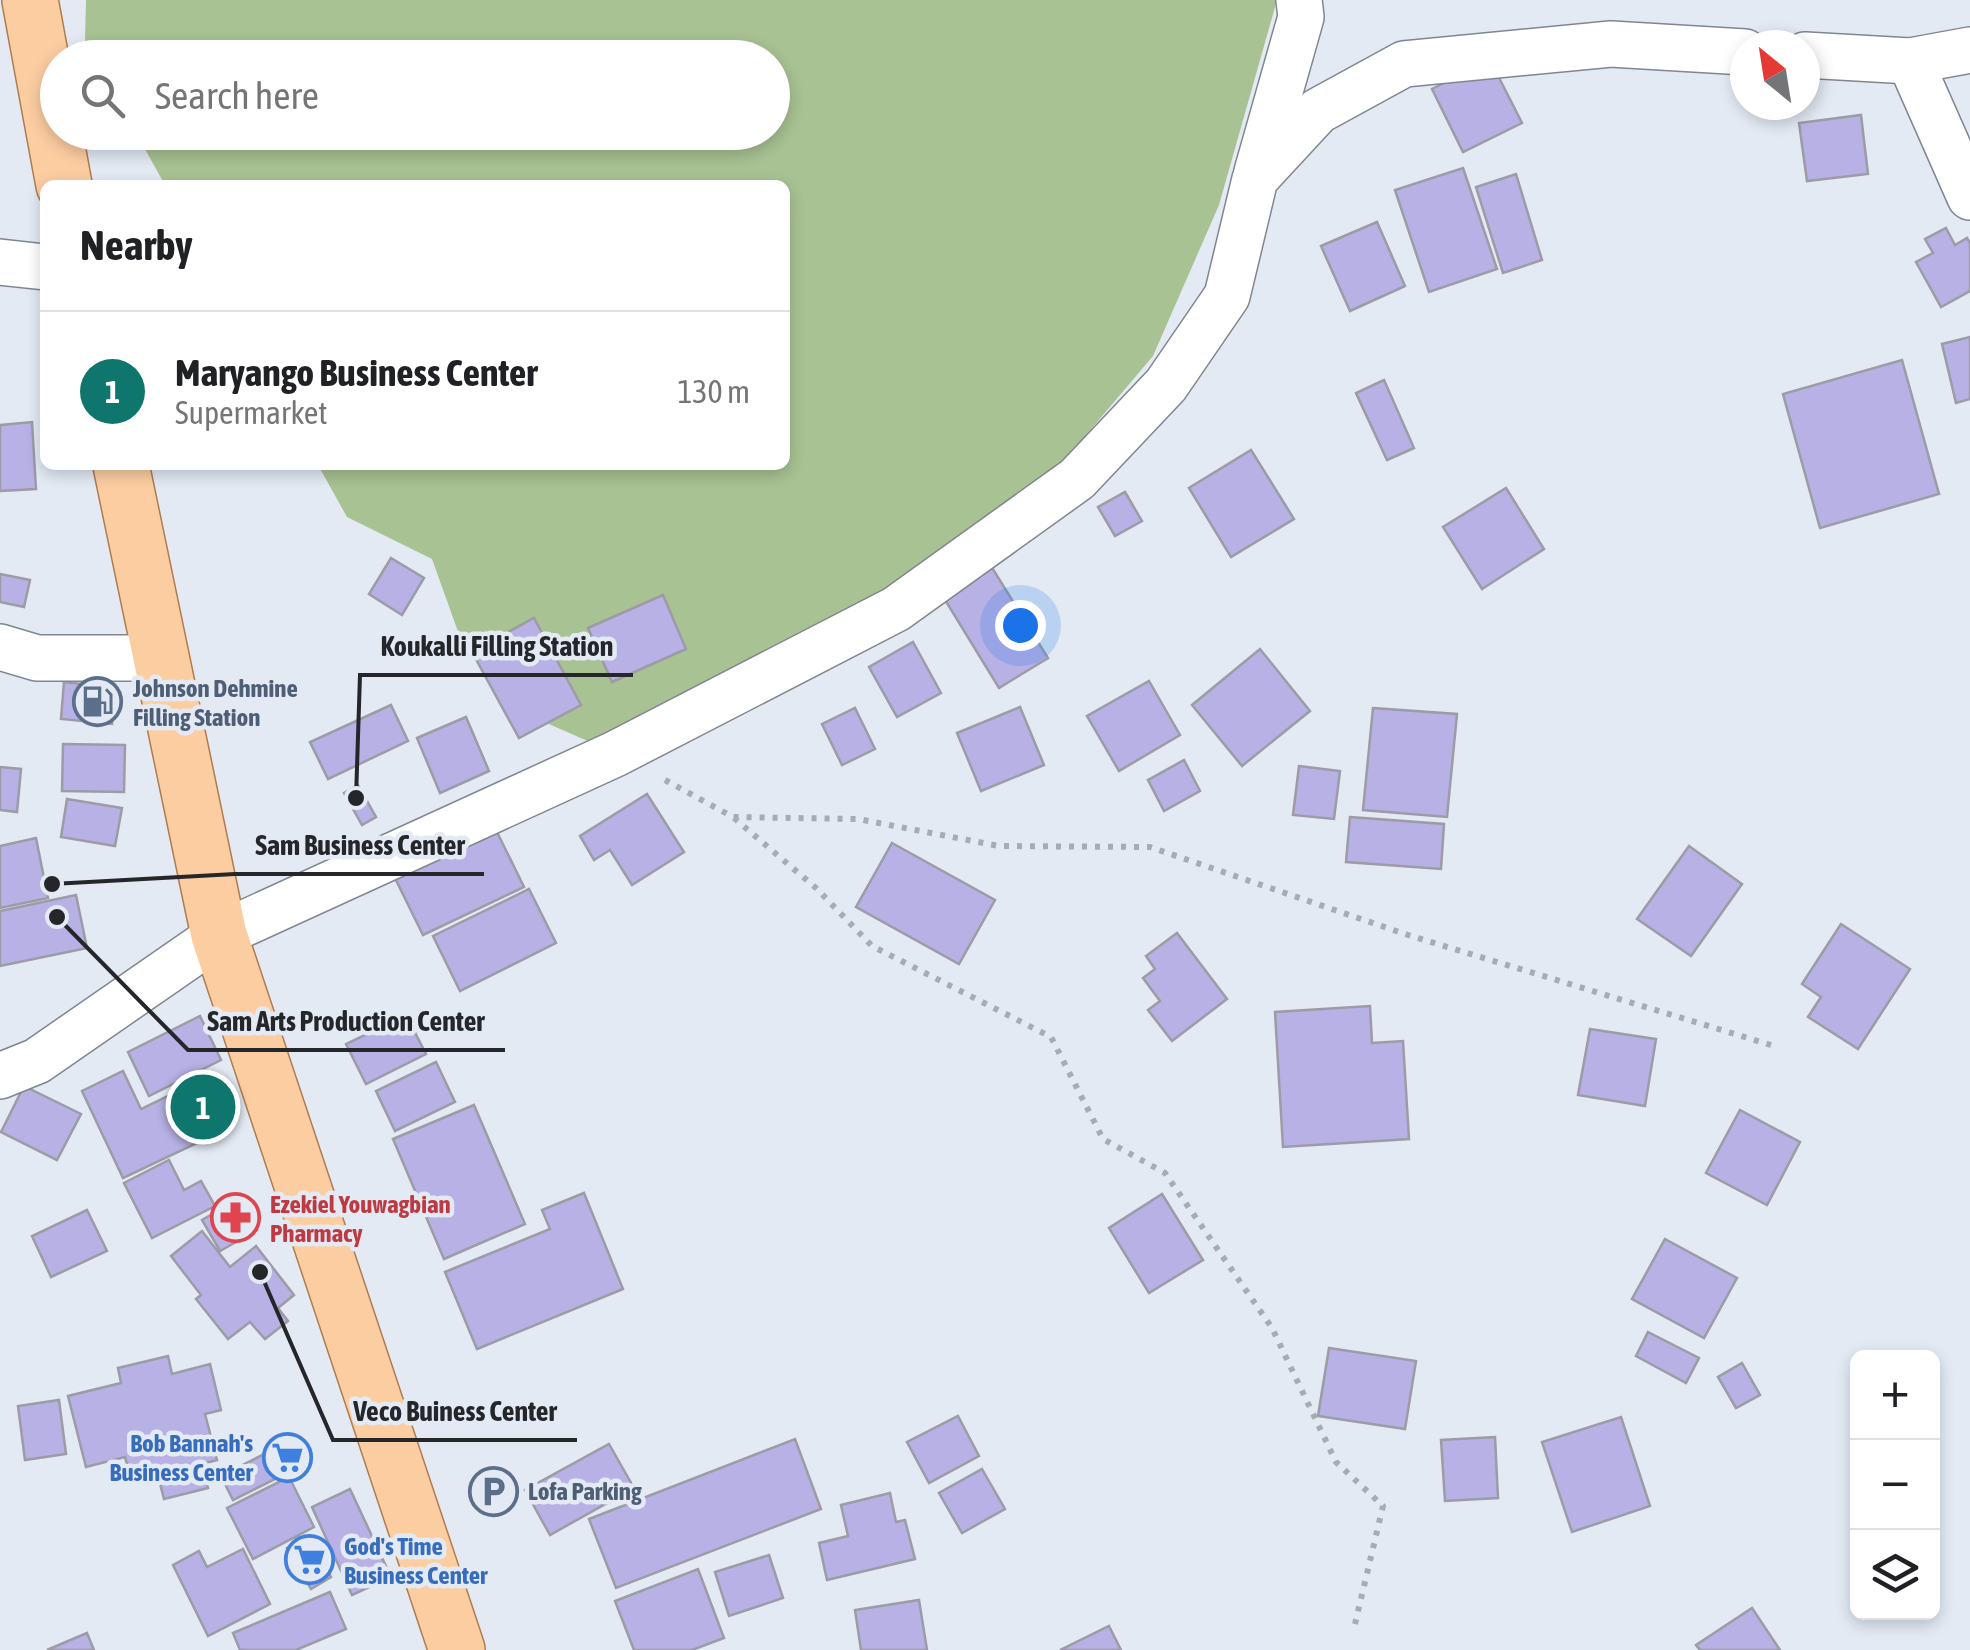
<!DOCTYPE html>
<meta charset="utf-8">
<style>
body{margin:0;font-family:"Asap Condensed",sans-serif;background:#f2f2f2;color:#202124}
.controls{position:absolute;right:30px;bottom:30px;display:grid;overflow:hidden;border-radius:15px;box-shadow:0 5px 15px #0003}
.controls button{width:90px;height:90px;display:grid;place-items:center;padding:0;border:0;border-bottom:2px solid #e0e0e0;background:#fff;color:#202124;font:50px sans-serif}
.compass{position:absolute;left:1730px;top:30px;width:90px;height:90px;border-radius:50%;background:#fff;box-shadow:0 5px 15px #0003;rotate:330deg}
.you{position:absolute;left:1020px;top:625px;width:35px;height:35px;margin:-25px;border:8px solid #fff;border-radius:50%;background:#1a73e8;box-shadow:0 0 0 15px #1a73e833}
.badge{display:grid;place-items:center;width:65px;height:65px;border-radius:50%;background:#0f766e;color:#fff;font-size:32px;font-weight:700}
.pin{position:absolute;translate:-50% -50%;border:5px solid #fff;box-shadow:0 2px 10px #0006}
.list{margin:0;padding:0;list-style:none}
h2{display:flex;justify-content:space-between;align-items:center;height:130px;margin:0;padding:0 40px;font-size:42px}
h2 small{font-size:32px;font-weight:400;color:#757577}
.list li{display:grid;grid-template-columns:65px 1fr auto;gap:30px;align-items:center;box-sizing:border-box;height:160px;padding:0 40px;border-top:2px solid #e0e0e0}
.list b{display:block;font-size:38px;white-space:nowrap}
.list p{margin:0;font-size:32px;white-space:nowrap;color:#757577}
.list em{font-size:32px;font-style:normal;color:#757577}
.icon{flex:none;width:55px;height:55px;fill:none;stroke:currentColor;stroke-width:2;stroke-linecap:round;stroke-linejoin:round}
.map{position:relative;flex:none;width:1970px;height:1650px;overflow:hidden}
.search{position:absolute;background:#fff;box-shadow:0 5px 15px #0003;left:40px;top:40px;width:750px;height:110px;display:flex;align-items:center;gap:25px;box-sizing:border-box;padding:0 35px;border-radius:55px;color:#757577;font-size:38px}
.panel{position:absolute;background:#fff;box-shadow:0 5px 15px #0003;left:40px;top:180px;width:750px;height:290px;border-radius:15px}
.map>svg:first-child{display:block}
.green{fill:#a8c293}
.building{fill:#b8b1e5;stroke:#9c9ba6;stroke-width:2.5}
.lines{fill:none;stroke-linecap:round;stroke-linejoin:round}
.street-casing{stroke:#80868f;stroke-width:48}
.primary-casing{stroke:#af7c4f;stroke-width:58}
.path{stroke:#a7acb4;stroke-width:6;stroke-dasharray:5 8;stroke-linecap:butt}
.street{stroke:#fff;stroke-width:45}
.primary{stroke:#fccda1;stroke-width:55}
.labels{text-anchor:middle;stroke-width:9;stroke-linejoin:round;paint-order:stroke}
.service-label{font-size:25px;font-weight:bold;fill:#4e5e75;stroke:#e3eaf4;text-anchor:start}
.health-label{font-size:25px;font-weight:bold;fill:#be3a42;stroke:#e3eaf4;text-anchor:start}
.shop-label{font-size:25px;font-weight:bold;fill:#366cbe;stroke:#e3eaf4;text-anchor:end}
.leader{fill:none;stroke:#24262a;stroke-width:4}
.callout-dot{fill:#24262a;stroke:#e3eaf4;stroke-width:4}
.callout-label{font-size:28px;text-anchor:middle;font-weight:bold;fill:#24262a;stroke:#e3eaf4;stroke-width:9;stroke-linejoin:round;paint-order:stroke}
</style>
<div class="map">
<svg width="1970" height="1650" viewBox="0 0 1970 1650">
<rect width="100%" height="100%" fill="#e3eaf4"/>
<path class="green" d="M86 0H1277L1219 205 1153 356 1053 474 883 607 608 750 533 717 461 640 432 559 347 517 318 465H785V185H165L136 133 772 132V58H95L85 41Z"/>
<g class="building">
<path d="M1490 60 1522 123 1463 152 1432 89Z"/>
<path d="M1861 115 1868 174 1807 181 1799 123Z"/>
<path d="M1463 168 1497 269 1429 292 1395 190Z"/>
<path d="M1516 174 1542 260 1503 273 1476 187Z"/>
<path d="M1377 222 1405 286 1350 311 1321 246Z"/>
<path d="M1946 228 1955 245 1967 238 1970 243V291L1941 307 1916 262 1933 253 1925 239Z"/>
<path d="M1970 337V399L1956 403 1942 344Z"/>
<path d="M1902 360 1939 494 1820 528 1783 394Z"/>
<path d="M1384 380 1414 448 1387 460 1356 393Z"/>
<path d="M32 422 36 489 0 491V425Z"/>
<path d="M1251 450 1294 519 1231 557 1189 488Z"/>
<path d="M1506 488 1544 549 1482 589 1443 527Z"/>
<path d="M1125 492 1142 521 1115 536 1098 507Z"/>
<path d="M391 558 424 578 402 615 369 594Z"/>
<path d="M991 566 1048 658 999 688 942 595Z"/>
<path d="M0 574 30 580 24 607 0 602Z"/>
<path d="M663 595 686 649 612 682 588 628Z"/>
<path d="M534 618 581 705 519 738 472 652Z"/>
<path d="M913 642 941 693 897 717 869 667Z"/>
<path d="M1260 649 1310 711 1242 766 1192 705Z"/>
<path d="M1149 681 1180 735 1119 771 1087 716Z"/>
<path d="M64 682 116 688 112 724 61 719Z"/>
<path d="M391 705 408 741 328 779 310 742Z"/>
<path d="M1020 707 1044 765 981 791 957 733Z"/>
<path d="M855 708 875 749 842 765 822 724Z"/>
<path d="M1373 708 1457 714 1447 817 1363 810Z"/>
<path d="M466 717 489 771 440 793 417 738Z"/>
<path d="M63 744 125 745 124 792 62 791Z"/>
<path d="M1184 760 1200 791 1164 811 1148 780Z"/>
<path d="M1299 766 1340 771 1334 819 1293 815Z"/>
<path d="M0 767 21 769 17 812 0 810Z"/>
<path d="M358 785 376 817 362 825 344 793Z"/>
<path d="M647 794 684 852 632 885 610 850 594 860 580 836Z"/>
<path d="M67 799 122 808 115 846 61 837Z"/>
<path d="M1350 817 1444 824 1441 869 1346 862Z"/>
<path d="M496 830 524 887 423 935 395 878Z"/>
<path d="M36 838 48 898 0 908V846Z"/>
<path d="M892 843 995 900 959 964 856 907Z"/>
<path d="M1689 846 1742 884 1691 956 1637 919Z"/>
<path d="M529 889 556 943 460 991 433 936Z"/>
<path d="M76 895 87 948 0 966V911Z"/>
<path d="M1841 924 1910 969 1858 1049 1808 1017 1821 997 1802 984Z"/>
<path d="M1177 933 1227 999 1172 1041 1148 1010 1160 1001 1143 978 1155 969 1146 956Z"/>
<path d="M1370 1006 1372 1043 1403 1041 1409 1139 1283 1147 1275 1012Z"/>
<path d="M406 1015 426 1054 366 1084 346 1044Z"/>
<path d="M200 1016 221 1060 149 1096 128 1052Z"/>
<path d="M1590 1029 1656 1039 1645 1106 1578 1095Z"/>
<path d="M436 1062 455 1102 395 1131 376 1091Z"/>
<path d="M123 1071 141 1109 209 1076 233 1126 123 1178 82 1091Z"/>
<path d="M24 1086 81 1114 57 1160 1 1132Z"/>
<path d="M474 1105 525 1224 444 1259 393 1139Z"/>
<path d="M1740 1110 1800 1142 1767 1205 1706 1173Z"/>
<path d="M169 1160 184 1190 201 1181 215 1206 152 1238 124 1183Z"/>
<path d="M584 1193 623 1289 477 1349 445 1272 550 1229 542 1210Z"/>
<path d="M1162 1194 1203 1260 1149 1293 1109 1228Z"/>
<path d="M239 1199 257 1230 220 1251 202 1220Z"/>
<path d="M87 1210 107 1251 51 1277 32 1236Z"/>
<path d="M202 1231 230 1267 256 1246 294 1295 278 1308 288 1321 265 1339 250 1322 228 1339 196 1299 201 1295 171 1256Z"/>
<path d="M1665 1239 1737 1278 1704 1338 1632 1299Z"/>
<path d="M1648 1332 1699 1358 1686 1383 1636 1356Z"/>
<path d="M1329 1348 1416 1361 1405 1429 1318 1416Z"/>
<path d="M168 1356 172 1374 210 1364 221 1410 205 1414 217 1460 202 1464 208 1488 164 1499 158 1476 132 1483 125 1457 86 1467 68 1396 121 1383 118 1368Z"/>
<path d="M1742 1363 1760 1395 1736 1408 1718 1377Z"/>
<path d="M59 1400 66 1454 25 1460 18 1406Z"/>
<path d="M958 1416 979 1456 929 1483 907 1442Z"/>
<path d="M1621 1417 1650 1506 1572 1532 1542 1442Z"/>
<path d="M1495 1437 1498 1498 1445 1501 1441 1440Z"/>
<path d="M795 1439 821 1509 616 1588 589 1519Z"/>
<path d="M290 1441 303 1465 233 1500 221 1476Z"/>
<path d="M609 1444 634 1488 550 1535 525 1490Z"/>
<path d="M982 1469 1005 1509 962 1533 939 1493Z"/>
<path d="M289 1477 314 1527 253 1559 227 1508Z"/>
<path d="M350 1489 391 1577 352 1595 312 1507Z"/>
<path d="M890 1493 896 1522 905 1520 915 1559 827 1580 819 1543 848 1536 841 1505Z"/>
<path d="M309 1537 331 1577 311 1589 287 1548Z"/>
<path d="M243 1549 270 1604 208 1636 173 1565 199 1551 207 1567Z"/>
<path d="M769 1555 783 1598 729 1616 715 1572Z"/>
<path d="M698 1569 724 1638 692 1650H634L615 1601Z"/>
<path d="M330 1592 346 1629 296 1650H240L233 1633Z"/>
<path d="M919 1600 927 1650H861L855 1610Z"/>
<path d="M1752 1608 1780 1650H1700L1696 1645Z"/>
<path d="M1109 1626 1121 1650H1060Z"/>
<path d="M87 1633 94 1650H47Z"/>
</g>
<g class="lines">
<defs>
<g id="street">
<path d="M1805 55 1910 61 1970 197"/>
<path d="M1910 61 1970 50"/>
<path d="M1257 172 1301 17 1299 0"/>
<path d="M0 262 45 267"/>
<path d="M0 647 37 658H161"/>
<path d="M0 1076 37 1061 219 935 615 754 896 609 1077 479 1166 385 1227 296 1255 179 1318 111 1404 64 1611 44 1745 52"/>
</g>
<g id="primary">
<path d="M30 0 64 185"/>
<path d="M121 465 219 935 457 1650"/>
</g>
</defs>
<use href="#street" class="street-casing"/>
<use href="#primary" class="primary-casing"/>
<g class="path">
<path d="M665 780 733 817 858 819 999 846 1150 847 1408 935 1771 1045"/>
<path d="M734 818 816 888 872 946 1051 1037 1103 1139 1165 1173 1272 1328 1336 1462 1383 1506 1355 1624"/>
</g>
<use href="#street" class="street"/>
<use href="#primary" class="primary"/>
</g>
<defs>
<symbol id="fuel-ring" viewBox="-11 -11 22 22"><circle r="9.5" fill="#e3eaf4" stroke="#5c6f8a" stroke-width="1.5"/><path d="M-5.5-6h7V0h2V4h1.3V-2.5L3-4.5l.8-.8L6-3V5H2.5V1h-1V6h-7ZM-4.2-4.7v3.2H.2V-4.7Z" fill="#5c6f8a"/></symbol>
<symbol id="pharmacy-ring" viewBox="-11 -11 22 22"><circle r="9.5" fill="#e3eaf4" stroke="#e0444e" stroke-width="1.5"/><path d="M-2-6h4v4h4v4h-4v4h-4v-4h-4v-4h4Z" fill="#e0444e"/></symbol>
<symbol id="supermarket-ring" viewBox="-11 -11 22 22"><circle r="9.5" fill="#e3eaf4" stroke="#3f7fe0" stroke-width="1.5"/><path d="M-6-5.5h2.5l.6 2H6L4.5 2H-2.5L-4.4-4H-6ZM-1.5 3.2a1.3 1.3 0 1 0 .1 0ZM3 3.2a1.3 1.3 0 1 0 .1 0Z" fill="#3f7fe0"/></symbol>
<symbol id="parking-ring" viewBox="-11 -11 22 22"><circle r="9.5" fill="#e3eaf4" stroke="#5c6f8a" stroke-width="1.5"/><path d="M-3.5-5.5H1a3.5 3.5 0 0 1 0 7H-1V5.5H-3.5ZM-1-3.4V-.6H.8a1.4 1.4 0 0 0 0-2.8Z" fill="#5c6f8a"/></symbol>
</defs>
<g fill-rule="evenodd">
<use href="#fuel-ring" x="70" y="674" width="55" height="55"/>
<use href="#pharmacy-ring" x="208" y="1190" width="55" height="55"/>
<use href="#supermarket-ring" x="260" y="1430" width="55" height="55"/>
<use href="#parking-ring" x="466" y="1464" width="55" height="55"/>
<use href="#supermarket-ring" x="282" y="1532" width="55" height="55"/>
</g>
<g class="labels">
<g class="service-label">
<text x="133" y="697">Johnson Dehmine<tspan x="133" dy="29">Filling Station</tspan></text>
<text x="528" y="1500">Lofa Parking</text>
</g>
<g class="health-label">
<text x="270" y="1213">Ezekiel Youwagbian<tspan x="270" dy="29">Pharmacy</tspan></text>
</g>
<g class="shop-label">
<text x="253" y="1452">Bob Bannah's<tspan x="253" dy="29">Business Center</tspan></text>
<text x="344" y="1555" text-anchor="start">God's Time<tspan x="344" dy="29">Business Center</tspan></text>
</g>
</g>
<path class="leader" d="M356 798L360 675H633M52 884L235 874H484M57 917L188 1050H505M260 1272L333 1440H577"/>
<g class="callout-dot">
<circle cx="356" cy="798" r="10"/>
<circle cx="52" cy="884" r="10"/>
<circle cx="57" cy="917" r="10"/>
<circle cx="260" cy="1272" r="10"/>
</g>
<g class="callout-label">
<text x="497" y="656">Koukalli Filling Station</text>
<text x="360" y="855">Sam Business Center</text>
<text x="346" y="1031">Sam Arts Production Center</text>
<text x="455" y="1421">Veco Buiness Center</text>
</g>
</svg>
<div class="controls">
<button>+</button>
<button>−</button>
<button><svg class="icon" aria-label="layers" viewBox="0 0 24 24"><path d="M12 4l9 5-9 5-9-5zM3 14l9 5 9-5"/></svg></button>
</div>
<svg class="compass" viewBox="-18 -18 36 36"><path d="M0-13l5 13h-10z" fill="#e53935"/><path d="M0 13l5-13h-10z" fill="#757577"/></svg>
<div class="you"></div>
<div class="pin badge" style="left:203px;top:1107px">1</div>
<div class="search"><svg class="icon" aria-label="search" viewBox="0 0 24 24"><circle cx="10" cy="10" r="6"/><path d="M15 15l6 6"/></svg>Search here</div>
<section class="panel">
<h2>Nearby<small></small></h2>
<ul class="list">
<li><span class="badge">1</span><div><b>Maryango Business Center</b><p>Supermarket</p></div><em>130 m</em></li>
</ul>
</section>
</div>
